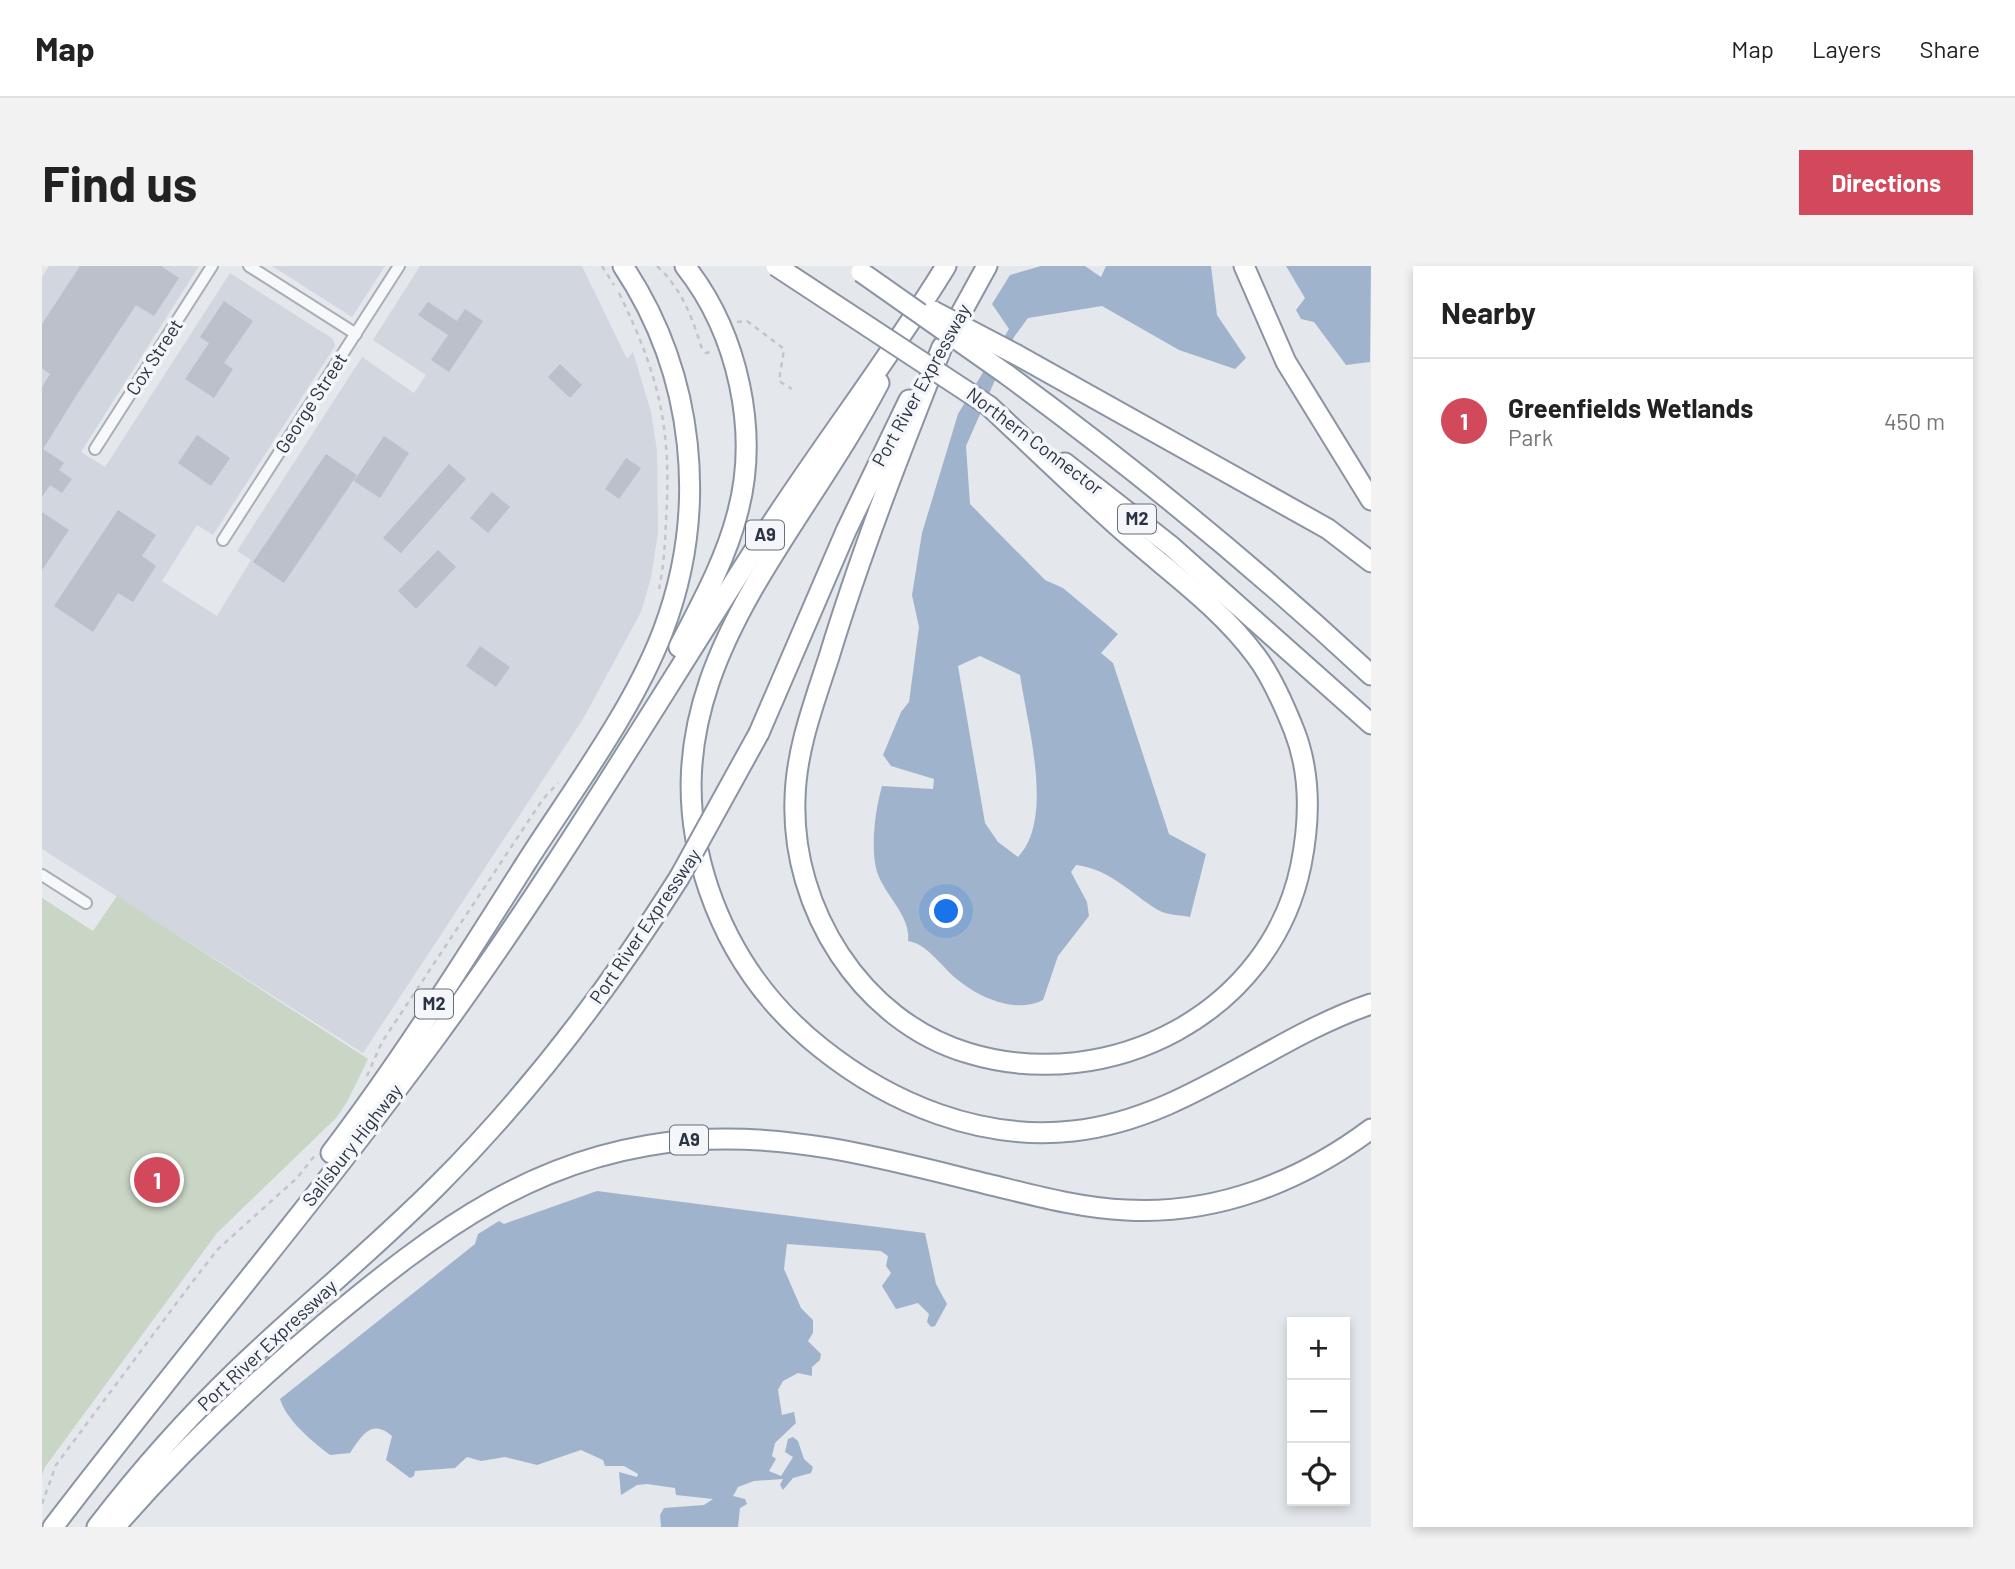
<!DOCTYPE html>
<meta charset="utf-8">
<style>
body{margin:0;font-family:Barlow,sans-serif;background:#f2f2f2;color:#222}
.controls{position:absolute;right:21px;bottom:21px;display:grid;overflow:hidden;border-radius:0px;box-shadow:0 4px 10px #0003}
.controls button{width:63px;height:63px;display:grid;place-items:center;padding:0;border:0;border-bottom:2px solid #e0e0e0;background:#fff;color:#222;font:35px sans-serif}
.you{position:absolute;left:905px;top:646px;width:24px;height:24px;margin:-18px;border:5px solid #fff;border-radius:50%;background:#1a73e8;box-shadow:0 0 0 10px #1a73e833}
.badge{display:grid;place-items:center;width:46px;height:46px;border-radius:50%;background:#d1495b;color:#fff;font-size:23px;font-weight:700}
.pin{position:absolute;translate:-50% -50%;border:4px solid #fff;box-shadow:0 2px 7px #0006}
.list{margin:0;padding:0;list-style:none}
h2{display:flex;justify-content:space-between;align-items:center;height:91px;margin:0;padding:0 28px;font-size:30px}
h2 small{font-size:23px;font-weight:400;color:#767676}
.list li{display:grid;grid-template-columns:46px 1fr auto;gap:21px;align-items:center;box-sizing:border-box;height:126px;padding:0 28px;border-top:2px solid #e0e0e0}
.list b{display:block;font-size:26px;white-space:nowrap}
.list p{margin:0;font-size:23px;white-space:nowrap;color:#767676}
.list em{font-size:23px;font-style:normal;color:#767676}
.icon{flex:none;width:38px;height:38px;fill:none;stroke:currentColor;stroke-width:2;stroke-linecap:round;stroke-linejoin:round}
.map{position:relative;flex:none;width:1329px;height:1261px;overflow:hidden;border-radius:0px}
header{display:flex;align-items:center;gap:42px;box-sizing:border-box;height:98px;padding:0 35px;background:#fff;border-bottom:2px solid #e0e0e0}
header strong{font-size:33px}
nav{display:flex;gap:38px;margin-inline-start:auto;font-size:24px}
.intro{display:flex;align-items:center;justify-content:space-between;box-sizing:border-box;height:168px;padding:0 42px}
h1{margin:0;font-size:49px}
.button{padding:18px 32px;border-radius:0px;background:#d1495b;color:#fff;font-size:24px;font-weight:700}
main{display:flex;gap:42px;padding:0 42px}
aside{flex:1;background:#fff;border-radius:0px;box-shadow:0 4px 10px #0003}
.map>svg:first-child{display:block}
.built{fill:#d2d6de}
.green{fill:#c9d6c5}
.water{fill:#9fb4cc;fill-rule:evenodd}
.building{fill:#bbc0ca}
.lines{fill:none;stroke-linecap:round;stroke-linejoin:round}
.minor-casing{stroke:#a9aeb7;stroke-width:14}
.motorway-casing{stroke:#8b94a3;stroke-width:23}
.path{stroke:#c2c5cb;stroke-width:2.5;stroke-dasharray:5 5;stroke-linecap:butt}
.minor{stroke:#f7f8fa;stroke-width:10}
.motorway{stroke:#fff;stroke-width:19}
.motorway-bridge-casing{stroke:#8b94a3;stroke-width:23;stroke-linecap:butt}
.motorway-bridge{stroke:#fff;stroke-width:19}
.labels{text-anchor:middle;stroke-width:7;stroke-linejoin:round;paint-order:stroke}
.shield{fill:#f4f6f9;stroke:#676e7b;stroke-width:2}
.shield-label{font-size:18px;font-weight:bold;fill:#2b3445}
.street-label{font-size:19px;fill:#2b3445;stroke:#f4f6f9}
</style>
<header>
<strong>Map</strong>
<nav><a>Map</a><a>Layers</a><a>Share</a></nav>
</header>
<div class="intro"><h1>Find us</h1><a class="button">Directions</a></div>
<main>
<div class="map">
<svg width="1329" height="1261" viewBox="0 0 1329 1261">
<rect width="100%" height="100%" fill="#e4e7ec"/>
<g class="built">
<path d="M7 0H157L39 186 63 201 188 7 291 73 293 80 171 269 155 259 120 315 175 350 209 294 195 285 320 91 372 127 384 109 331 74 378 0H540L585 93 591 86 609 146 615 184 616 266 609 312 599 346 541 453 321 787 0 583V11Z"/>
<path d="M230 0H343L310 51Z"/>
</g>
<path class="green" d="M75 630 326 793 305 836 294 852 175 967 3 1201 0 1209V632L51 665Z"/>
<g class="water">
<path d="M999 0H1043L1059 11 1064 0H1169L1175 49 1204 92 1193 103 1137 84 1060 40 986 52 972 71 924 180 928 238 1003 314 1021 322 1076 368 1059 387 1071 397 1127 568 1164 588 1148 651C1138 649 1125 649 1116 644 1088 627 1068 603 1034 599L1029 606 1045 636 1047 650 1016 690 1001 734C974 748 938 732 916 714 899 701 886 678 866 675 869 652 846 632 837 611 827 588 833 544 840 520L891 523 892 513 849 500 841 489 859 446 867 436 877 361 870 329 880 267 916 148 967 63 950 38 968 9ZM938 390 978 409C985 458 1013 553 976 591L956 576 943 557 916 400Z"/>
<path d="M1244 0H1329L1328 96 1304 99 1272 56 1259 53 1254 44 1263 32Z"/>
<path d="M555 925 883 967 894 1018 905 1038 893 1060 889 1061 885 1056 887 1048 876 1037 854 1043 840 1020 849 1007 844 1000 846 990 839 985 745 978 742 1003 759 1042 771 1054V1067L766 1075 779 1088 778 1094 770 1101V1110L756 1107 741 1115 736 1124 740 1149 752 1146 754 1157 733 1177 730 1190 734 1193 727 1205 739 1210 751 1191 743 1186 746 1173 751 1171 756 1175 762 1193 771 1201 769 1207 751 1212 741 1224 738 1219 741 1213 712 1215 696 1221 691 1230 703 1233 705 1238 698 1242 696 1261H619L618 1249 622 1242 662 1239 671 1233 634 1229 633 1222 605 1218 595 1219 579 1229 577 1206 595 1211 596 1208 582 1200H563L561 1194 539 1184 495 1199 463 1191 439 1195 425 1191 413 1202 373 1205 372 1210 368 1212 344 1194 350 1170C329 1152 320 1170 308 1187L288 1189C270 1175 245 1155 238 1133L433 978 436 968 457 955 462 958Z"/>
</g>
<g class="building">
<path d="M38 0H119L137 12 112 50 94 39 34 130 1 183 22 197 17 204 30 213 20 227 8 219 0 231V121L8 108 0 102V58Z"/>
<path d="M182 35 211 55 182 97 191 103 172 132 143 113 167 77 158 71Z"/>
<path d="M386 36 415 55 423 43 441 55 407 106 389 94 406 69 376 49Z"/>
<path d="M518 98 540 119 528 132 506 111Z"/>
<path d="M155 169 188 192 169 220 136 197Z"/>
<path d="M342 170 367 187 338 232 312 215Z"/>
<path d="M284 188 315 209 242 317 211 296Z"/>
<path d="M584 192 599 202 577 233 563 223Z"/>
<path d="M407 198 424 213 359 287 341 272Z"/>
<path d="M450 226 468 241 446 267 428 252Z"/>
<path d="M76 244 114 269 100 290 114 300 91 336 76 327 51 366 12 340Z"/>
<path d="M0 246 27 264 0 304Z"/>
<path d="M396 284 414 301 374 343 356 325Z"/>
<path d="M438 380 468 401 454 421 424 400Z"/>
</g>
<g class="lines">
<defs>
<g id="minor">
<path d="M207 0 314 68"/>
<path d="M53 183 170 0"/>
<path d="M181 274 357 0"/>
<path d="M0 609 44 637"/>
</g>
<g id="motorway">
<path d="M1202 0 1244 96 1329 234"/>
<path d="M907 69 945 0"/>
<path d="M900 81C859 184 819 286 787 391 772 437 754 484 753 533 749 642 819 755 926 787 1068 830 1229 747 1259 599 1268 554 1269 507 1252 464 1242 439 1230 411 1214 390 1178 341 1126 305 1081 265 1035 224 992 182 947 140"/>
<path d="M975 89 1286 263 1329 296"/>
<path d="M964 108C1092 202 1213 301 1329 409"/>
<path d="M837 117C749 285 597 418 667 624 689 688 726 740 779 782 849 838 939 875 1031 865 1142 853 1226 773 1329 738"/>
<path d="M1023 197 1129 280 1329 458"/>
<path d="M637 381C659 338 683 295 695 249 718 166 696 67 643 0"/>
<path d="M717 467 804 265 867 134"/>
<path d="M289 887C359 795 422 695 484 597 530 525 591 444 621 365 667 244 653 108 581 0"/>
<path d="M11 1261C137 1096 271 938 394 771 510 613 611 442 717 277 777 183 846 95 904 0"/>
<path d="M55 1261C98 1205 145 1152 196 1103 261 1041 331 984 395 920 488 827 567 723 637 612"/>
<path d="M73 1261C137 1187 207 1121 282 1058 395 964 497 885 651 874 752 867 848 894 945 918 991 929 1037 942 1084 944 1174 949 1258 916 1329 863"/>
</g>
</defs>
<use href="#minor" class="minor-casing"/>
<use href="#motorway" class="motorway-casing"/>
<g class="path">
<path d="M560 0 572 19"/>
<path d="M615 0C640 23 650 51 660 83L664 87 672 85"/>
<path d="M577 27C617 109 630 163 624 254 623 277 622 300 617 323"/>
<path d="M695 56 705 55 742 83 737 115 750 123"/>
<path d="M325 810 340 776 501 533 516 517"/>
<path d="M0 1238 14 1199 148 1019 176 983 255 912 274 888"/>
</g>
<use href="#minor" class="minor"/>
<use href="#motorway" class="motorway"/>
<defs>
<g id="motorway-bridge">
<path d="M734 0 947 140"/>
<path d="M819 6 964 108"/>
<path d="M891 45 975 89"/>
<path d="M637 612 717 467"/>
</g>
</defs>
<use href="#motorway-bridge" class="motorway-bridge-casing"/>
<use href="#motorway-bridge" class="motorway-bridge"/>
</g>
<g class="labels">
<g class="shield">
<rect x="1076" y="238.5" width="38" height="29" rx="5"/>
<rect x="704" y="254.5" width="38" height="29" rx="5"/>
<rect x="373" y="723.5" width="38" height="29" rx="5"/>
<rect x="628" y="859.5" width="38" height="29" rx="5"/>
</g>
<g class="shield-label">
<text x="1095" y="259">M2</text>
<text x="723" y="275">A9</text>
<text x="392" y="744">M2</text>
<text x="647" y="880">A9</text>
</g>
<g class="street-label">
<text transform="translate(112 91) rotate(-57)" y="7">Cox Street</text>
<text transform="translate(879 119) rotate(-61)" y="7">Port River Expressway</text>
<text transform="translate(269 137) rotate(-57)" y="7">George Street</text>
<text transform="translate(993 175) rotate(37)" y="7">Northern Connector</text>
<text transform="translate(603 660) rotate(-56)" y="7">Port River Expressway</text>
<text transform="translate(310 879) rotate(-52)" y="7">Salisbury Highway</text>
<text transform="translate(225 1079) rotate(-43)" y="7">Port River Expressway</text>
</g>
</g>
</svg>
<div class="controls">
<button>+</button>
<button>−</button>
<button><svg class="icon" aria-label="locate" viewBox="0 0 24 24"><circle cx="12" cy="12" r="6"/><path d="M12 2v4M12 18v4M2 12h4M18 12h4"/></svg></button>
</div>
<div class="you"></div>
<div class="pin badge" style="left:115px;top:914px">1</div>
</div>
<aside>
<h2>Nearby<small></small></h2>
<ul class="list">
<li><span class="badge">1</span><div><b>Greenfields Wetlands</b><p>Park</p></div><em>450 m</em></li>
</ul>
</aside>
</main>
